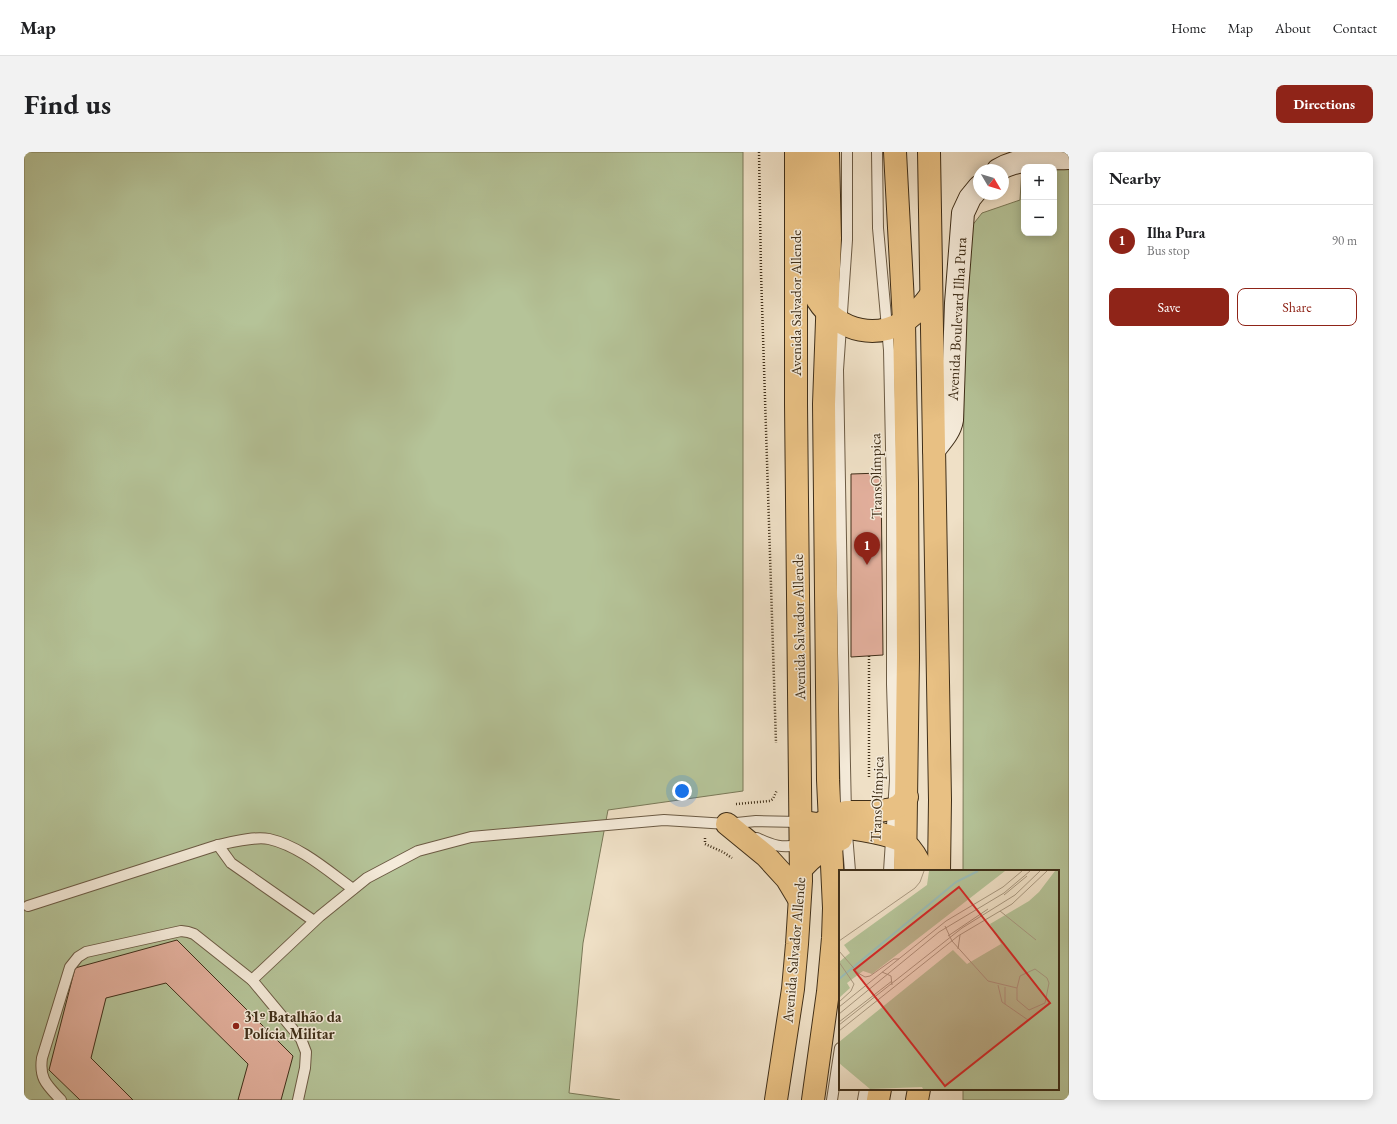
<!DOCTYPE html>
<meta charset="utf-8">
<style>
body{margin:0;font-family:"EB Garamond",serif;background:#f2f2f2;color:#202124}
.controls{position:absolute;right:12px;top:12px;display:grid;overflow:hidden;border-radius:8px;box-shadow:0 2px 10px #0003}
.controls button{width:36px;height:36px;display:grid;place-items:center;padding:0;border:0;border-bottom:1px solid #e0e0e0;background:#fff;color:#202124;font:20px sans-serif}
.compass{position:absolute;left:949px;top:12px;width:36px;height:36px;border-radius:50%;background:#fff;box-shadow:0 2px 10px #0003;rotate:128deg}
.you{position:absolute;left:658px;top:639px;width:14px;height:14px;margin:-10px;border:3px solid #fff;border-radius:50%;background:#1a73e8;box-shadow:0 0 0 6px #1a73e833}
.badge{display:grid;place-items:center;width:26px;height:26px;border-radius:50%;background:#8f2418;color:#fff;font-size:13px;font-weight:700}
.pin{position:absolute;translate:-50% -33px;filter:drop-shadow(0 1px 2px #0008)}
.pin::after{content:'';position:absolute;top:21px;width:14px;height:12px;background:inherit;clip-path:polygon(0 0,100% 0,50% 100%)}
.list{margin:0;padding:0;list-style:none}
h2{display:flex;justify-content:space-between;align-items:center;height:52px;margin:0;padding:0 16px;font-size:17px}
h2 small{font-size:13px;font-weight:400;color:#757577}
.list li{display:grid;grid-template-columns:26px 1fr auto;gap:12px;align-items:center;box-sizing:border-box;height:72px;padding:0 16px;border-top:1px solid #e0e0e0}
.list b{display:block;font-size:15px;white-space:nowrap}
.list p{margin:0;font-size:13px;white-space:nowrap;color:#757577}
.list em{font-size:13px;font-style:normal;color:#757577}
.actions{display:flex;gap:8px;padding:12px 16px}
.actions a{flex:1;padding:9px 0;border:1px solid #8f2418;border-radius:8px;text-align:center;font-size:14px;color:#8f2418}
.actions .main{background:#8f2418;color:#fff}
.map{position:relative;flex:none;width:1045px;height:948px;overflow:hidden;border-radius:8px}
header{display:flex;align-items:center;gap:24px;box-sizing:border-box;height:56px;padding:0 20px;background:#fff;border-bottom:1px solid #e0e0e0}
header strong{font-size:19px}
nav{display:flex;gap:22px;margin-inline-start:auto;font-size:14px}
.intro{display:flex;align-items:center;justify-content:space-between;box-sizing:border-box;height:96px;padding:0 24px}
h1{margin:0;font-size:28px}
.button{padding:10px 18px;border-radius:8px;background:#8f2418;color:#fff;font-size:14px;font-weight:700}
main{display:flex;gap:24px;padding:0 24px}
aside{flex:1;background:#fff;border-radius:8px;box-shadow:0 2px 10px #0003}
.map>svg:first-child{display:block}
.green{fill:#b5c398;stroke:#7a7958;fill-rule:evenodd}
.building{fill:#e1ae9b;stroke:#402f19}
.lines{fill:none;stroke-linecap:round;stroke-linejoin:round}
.lane-casing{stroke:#6c5b44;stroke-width:12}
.secondary-casing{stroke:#402f19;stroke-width:24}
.primary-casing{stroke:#402f19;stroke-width:24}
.highway-casing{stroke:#402f19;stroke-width:24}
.path{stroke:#402f19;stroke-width:2.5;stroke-dasharray:1 2;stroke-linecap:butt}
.lane{stroke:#f5ebda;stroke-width:10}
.secondary{stroke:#f5ebda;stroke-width:22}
.primary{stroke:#e8c083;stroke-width:22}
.highway{stroke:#e8c083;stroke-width:22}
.poi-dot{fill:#8f2418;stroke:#f5ebda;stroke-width:1.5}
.labels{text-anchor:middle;stroke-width:3;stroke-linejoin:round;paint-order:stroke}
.street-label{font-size:15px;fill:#402f19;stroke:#f5ebda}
.poi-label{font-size:15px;font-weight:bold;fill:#402f19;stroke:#f5ebda;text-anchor:start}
.inset-river{fill:none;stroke:#9abdb8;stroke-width:2}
.inset-road{fill:none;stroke:#a99981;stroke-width:1}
.view{fill:#d62828;fill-opacity:0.15;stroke:#d62828;stroke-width:2}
.inset-edge{fill:none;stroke:#402f19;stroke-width:2}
</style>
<header>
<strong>Map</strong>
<nav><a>Home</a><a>Map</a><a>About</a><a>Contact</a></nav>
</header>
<div class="intro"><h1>Find us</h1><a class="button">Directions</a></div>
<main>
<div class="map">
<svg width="1045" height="948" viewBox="0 0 1045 948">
<rect width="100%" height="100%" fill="#efe0c6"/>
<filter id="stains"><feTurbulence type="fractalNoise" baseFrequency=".005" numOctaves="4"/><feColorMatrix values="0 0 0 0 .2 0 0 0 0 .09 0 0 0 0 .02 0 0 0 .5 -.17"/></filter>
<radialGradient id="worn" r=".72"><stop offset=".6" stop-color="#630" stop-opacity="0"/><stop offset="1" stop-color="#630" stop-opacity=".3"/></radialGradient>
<g class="green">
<path d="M0 0H719V639L584 658 559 791 545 941 596 948H0Z"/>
<path d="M999 0H1045V948H939V937H1034V719H939L940 84 958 61 996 48ZM1000 15H1030V81H1000Z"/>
</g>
<g class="building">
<path d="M857 321 859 503 827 505V322Z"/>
<path d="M153 788 269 904 257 948H214L224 912 142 831 82 846 67 906 109 948H56L25 918 51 816Z"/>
</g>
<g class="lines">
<defs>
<g id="lane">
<path d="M853 0 854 76 865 198 868 345V532L871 628 865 719"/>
<path d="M822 662 821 614 814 218 823 88V0"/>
<path d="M823 682 826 719"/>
<path d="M733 686C749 694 758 696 776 693"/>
<path d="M194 693 207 711 290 769"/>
<path d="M4 754 194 693C208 690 231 684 245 687 276 694 304 719 329 737"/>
<path d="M228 828 296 764 343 726 394 699 447 685 640 668 703 672 732 669 776 670"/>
<path d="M37 948C23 933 15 927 18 906L46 815 54 805 62 800 157 779 164 780 170 782 228 828 277 887 282 900 281 916 274 948"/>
<path d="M808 948 816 896"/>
<path d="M839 948 841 937"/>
</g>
<g id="secondary">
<path d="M974 18C995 5 1022 7 1045 6"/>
<path d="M910 298C917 289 926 280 928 268L932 151 939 61 946 46 955 35"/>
</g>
<g id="primary">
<path d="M905 0 916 648 915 719"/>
<path d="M703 672 742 704 763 727 775 747"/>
<path d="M752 948 769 837 773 792 777 729 772 252V0"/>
<path d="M893 948 895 937"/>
</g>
<g id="highway">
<path d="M785 0V123C788 159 828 187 863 177 882 172 895 159 906 144"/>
<path d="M871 0 880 170 883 331 884 505 881 719"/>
<path d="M776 670C799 673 863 678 881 691 889 698 895 709 899 719"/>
<path d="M776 693 784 687 795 672 805 667 822 660H849L868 657 876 653 883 645"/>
<path d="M776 718C788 705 801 694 817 687"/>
<path d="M789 948 804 840 809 786 810 756 804 628 800 252 806 86 804 0"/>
<path d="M854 948 856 937"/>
</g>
</defs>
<use href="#lane" class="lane-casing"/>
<use href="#secondary" class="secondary-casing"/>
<use href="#primary" class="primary-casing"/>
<use href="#highway" class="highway-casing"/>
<g class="path">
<path d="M735 0 737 121 752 591"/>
<path d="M845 504V627"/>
<path d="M712 652 746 649 749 647 753 638"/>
<path d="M681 686V692L699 700 708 706"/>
</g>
<use href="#lane" class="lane"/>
<use href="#secondary" class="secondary"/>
<use href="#primary" class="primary"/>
<use href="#highway" class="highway"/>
</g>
<circle class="poi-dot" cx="212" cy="874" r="4"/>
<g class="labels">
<g class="street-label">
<text transform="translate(772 151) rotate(-90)" y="5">Avenida Salvador Allende</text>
<text transform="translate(933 167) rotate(-87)" y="5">Avenida Boulevard Ilha Pura</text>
<text transform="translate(852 324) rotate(-91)" y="5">TransOlímpica</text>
<text transform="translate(775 475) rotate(-91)" y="5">Avenida Salvador Allende</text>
<text transform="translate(853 647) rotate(-88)" y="5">TransOlímpica</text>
<text transform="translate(770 798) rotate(-85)" y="5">Avenida Salvador Allende</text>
</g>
<g class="poi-label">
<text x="220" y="870">31º Batalhão da<tspan x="220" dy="17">Polícia Militar</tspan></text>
</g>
</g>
<g transform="translate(815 718)">
<rect width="220" height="220" fill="#efe0c6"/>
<path d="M90 1H166L33 104 24 101 8 113 11 118 0 128V92L11 83 5 75 88 15ZM216 1H220V219H84L83 217 31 219 0 193V172L114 80 128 94 162 74 151 54 190 31 200 22Z" fill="#b5c398"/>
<path class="inset-river" d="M0 109 117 12 139 1"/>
<path class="inset-road" d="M165 25 188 6M161 41 197 70M106 56 113 71M109 66 149 39M0 71 76 18 81 12 85 1M113 71 149 111 178 118M119 79 121 65M0 81 19 103 26 107 31 106 55 89H60M0 92 15 114 12 121 0 132M196 99 208 108 210 113 206 133 190 140 178 130V118L181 106ZM43 102 52 106 53 115M159 115 163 132 189 150M166 134V117M0 137 107 51 164 17 183 1M0 144 100 62 165 23 191 1M0 152 53 111M0 155 123 58 176 25 201 1M0 161 119 66 173 34 208 1"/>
<path class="view" d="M120 17 211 133 106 216 15 100Z"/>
<rect width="220" height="220" class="inset-edge"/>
</g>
<rect width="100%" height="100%" filter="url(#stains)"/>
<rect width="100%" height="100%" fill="url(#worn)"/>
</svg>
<div class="controls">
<button>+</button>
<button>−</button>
</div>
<svg class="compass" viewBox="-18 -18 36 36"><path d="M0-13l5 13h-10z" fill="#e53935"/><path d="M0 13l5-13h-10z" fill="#757577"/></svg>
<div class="you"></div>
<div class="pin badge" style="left:843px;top:413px">1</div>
</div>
<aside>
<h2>Nearby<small></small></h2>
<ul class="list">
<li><span class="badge">1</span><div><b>Ilha Pura</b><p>Bus stop</p></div><em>90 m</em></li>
</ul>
<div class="actions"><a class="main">Save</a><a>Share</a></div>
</aside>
</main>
